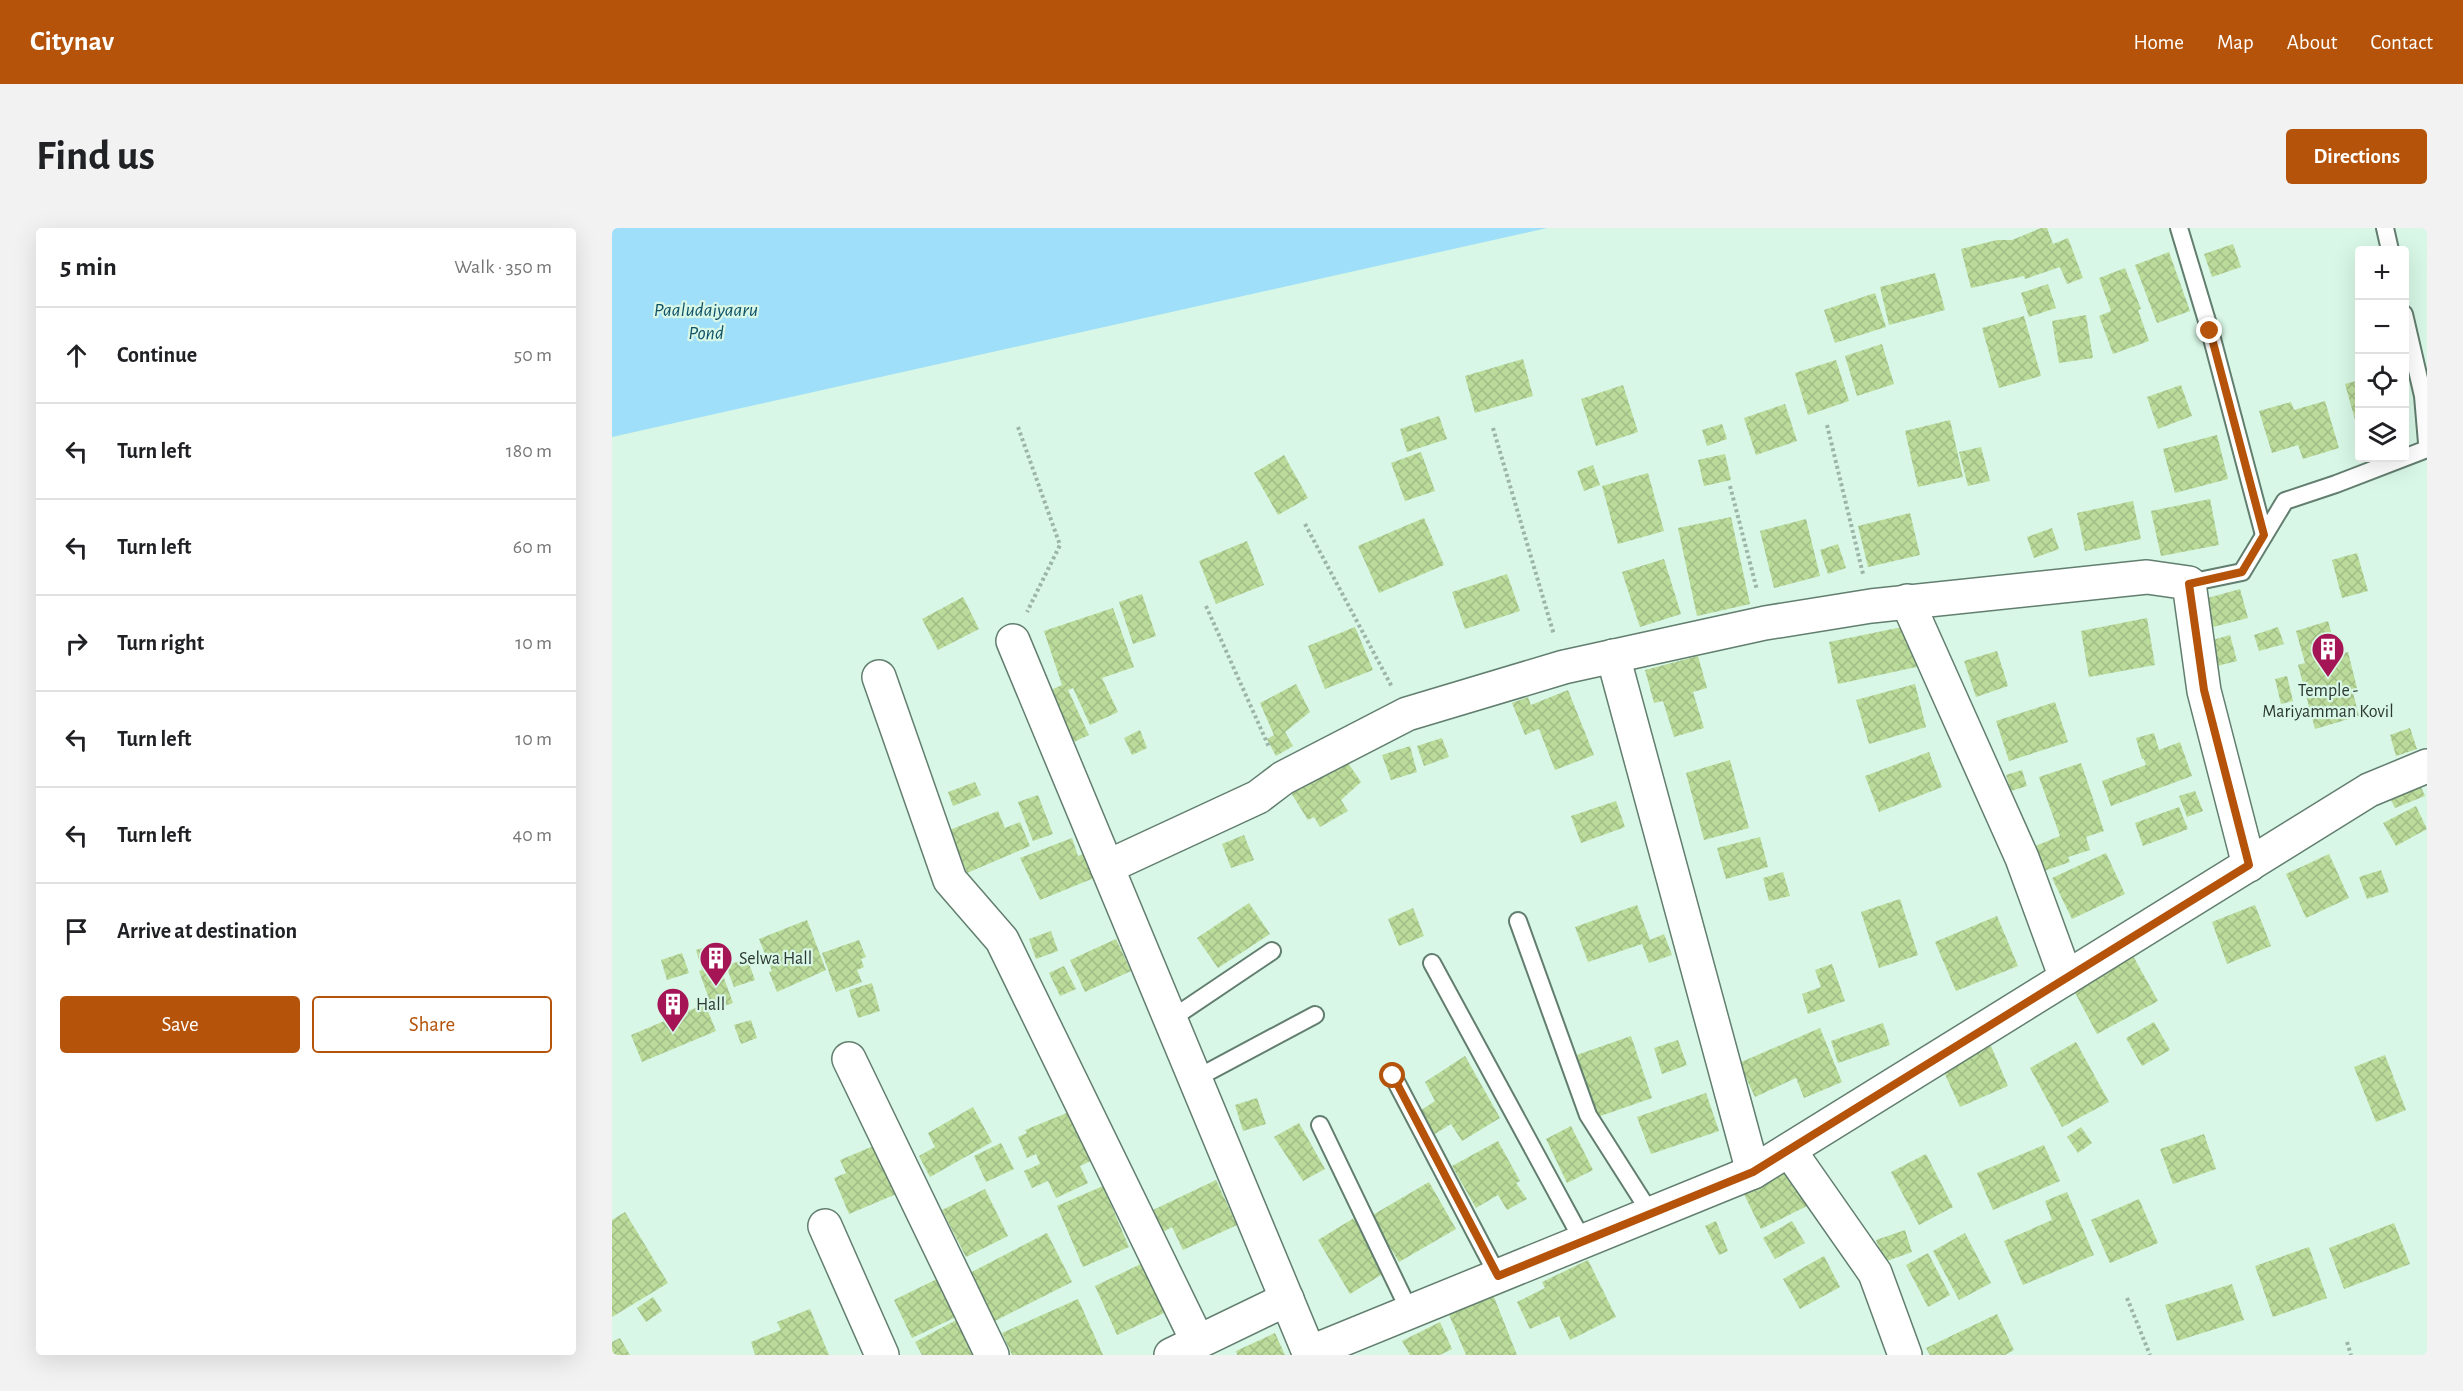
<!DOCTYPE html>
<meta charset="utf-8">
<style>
body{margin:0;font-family:"Alegreya Sans",sans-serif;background:#f2f2f2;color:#202124}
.controls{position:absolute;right:18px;top:18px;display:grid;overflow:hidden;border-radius:6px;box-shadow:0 6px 24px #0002}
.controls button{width:54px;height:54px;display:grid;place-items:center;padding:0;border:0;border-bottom:2px solid #e0e0e0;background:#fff;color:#202124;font:30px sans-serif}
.stop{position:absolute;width:18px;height:18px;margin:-14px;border:4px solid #b45309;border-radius:50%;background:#fff}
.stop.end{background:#b45309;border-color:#fff;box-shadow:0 2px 6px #0008}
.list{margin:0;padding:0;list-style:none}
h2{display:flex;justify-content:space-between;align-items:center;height:78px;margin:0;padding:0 24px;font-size:26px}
h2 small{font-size:20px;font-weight:400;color:#757577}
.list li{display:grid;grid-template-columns:39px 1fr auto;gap:18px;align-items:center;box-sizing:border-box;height:96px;padding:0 24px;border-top:2px solid #e0e0e0}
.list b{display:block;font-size:22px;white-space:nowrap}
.list em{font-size:20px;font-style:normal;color:#757577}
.actions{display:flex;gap:12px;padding:18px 24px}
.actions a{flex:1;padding:14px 0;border:2px solid #b45309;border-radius:6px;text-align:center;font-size:21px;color:#b45309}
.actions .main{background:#b45309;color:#fff}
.icon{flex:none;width:33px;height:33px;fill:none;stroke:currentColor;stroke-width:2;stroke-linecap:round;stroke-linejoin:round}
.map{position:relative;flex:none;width:1815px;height:1127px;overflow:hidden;border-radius:6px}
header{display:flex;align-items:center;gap:36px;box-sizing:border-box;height:84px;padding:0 30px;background:#b45309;color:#fff}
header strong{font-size:28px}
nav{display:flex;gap:33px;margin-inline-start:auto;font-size:21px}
.intro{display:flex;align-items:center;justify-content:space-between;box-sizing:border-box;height:144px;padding:0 36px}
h1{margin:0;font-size:42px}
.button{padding:15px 27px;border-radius:6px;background:#b45309;color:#fff;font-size:21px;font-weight:700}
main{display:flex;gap:36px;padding:0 36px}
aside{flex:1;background:#fff;border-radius:6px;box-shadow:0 6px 24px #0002}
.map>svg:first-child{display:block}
.water{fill:#a0dff9}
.building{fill:url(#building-cross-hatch)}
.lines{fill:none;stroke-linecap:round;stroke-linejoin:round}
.service-casing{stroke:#627e6f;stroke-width:20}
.minor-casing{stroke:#627e6f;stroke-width:36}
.path{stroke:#9db5a8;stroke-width:4;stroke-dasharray:3 3;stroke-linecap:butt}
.service{stroke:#fff;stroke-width:16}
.minor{stroke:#fff;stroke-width:33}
.route{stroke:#b45309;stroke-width:8}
.labels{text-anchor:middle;stroke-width:4.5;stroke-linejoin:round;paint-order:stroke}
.poi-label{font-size:18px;fill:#2c3832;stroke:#d8f7e6;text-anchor:start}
.water-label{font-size:20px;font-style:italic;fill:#105369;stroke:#d8f7e6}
</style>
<header>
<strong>Citynav</strong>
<nav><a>Home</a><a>Map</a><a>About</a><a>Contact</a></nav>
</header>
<div class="intro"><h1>Find us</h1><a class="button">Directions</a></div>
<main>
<aside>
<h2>5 min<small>Walk · 350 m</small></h2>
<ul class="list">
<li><svg class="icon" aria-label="ahead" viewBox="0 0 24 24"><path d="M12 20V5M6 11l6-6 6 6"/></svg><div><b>Continue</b></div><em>50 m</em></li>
<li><svg class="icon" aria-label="left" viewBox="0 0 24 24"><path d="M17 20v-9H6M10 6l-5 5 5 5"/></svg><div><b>Turn left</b></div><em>180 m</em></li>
<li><svg class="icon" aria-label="left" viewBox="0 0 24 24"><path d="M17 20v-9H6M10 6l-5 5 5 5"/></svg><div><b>Turn left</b></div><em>60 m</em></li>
<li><svg class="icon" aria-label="right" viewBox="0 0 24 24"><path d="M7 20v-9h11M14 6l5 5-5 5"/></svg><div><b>Turn right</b></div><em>10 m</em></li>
<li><svg class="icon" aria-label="left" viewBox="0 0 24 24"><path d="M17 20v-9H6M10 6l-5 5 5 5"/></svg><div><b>Turn left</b></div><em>10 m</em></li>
<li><svg class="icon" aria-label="left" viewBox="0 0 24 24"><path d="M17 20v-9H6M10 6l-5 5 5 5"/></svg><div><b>Turn left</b></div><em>40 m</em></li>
<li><svg class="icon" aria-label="arrive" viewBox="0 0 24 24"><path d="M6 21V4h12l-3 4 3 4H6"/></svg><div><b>Arrive at destination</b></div></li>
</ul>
<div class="actions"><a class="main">Save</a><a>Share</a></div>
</aside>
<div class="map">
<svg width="1815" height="1127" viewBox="0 0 1815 1127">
<defs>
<pattern id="building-cross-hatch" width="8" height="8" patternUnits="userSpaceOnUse" patternTransform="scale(1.5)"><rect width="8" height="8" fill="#bbdb9b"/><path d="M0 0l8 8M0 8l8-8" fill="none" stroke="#a1bd86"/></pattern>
</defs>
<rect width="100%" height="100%" fill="#d8f7e6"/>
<path class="water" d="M0 0H935L0 209Z"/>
<g class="building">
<path d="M1429 0H1435L1441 16 1456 10 1471 50 1455 56 1448 39 1413 51 1412 48 1359 60 1349 21 1385 12H1400Z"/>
<path d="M1621 16 1629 39 1600 49 1592 26Z"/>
<path d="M1557 24 1578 83 1545 95 1523 37Z"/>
<path d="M1513 40 1529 81 1526 82 1537 113 1501 126 1487 88 1499 83 1487 50Z"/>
<path d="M1323 45 1333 82 1277 97 1268 59Z"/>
<path d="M1436 56 1444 80 1417 89 1409 65Z"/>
<path d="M1263 65 1274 99 1223 115 1212 82Z"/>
<path d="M1474 87 1481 130 1447 135 1440 93Z"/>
<path d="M1412 88 1429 148 1387 160 1370 100Z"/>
<path d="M1270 116 1282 156 1245 168 1233 128Z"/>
<path d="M911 131 921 168 863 185 853 148Z"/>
<path d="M1224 132 1237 173 1196 187 1183 145Z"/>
<path d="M1748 152V198L1745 199 1733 156Z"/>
<path d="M1011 157 1026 204 984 218 969 171Z"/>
<path d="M1569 157 1580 188 1546 201 1535 169Z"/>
<path d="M1713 173 1727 220 1691 231 1686 217 1660 225 1647 183 1679 174 1682 182Z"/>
<path d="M1173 176 1185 213 1144 227 1132 190Z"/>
<path d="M827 188 835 211 795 224 788 201Z"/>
<path d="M1338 192 1351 249 1306 259 1293 203Z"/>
<path d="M1110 196 1115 211 1095 218 1090 202Z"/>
<path d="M1605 207 1616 251 1563 265 1551 221Z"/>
<path d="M1369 219 1378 253 1356 258 1347 224Z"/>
<path d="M809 224 823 263 793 273 779 235Z"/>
<path d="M1113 226 1119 252 1092 258 1086 232Z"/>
<path d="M672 227 696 270 666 287 642 245Z"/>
<path d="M981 237 988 257 972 263 965 243Z"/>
<path d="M1036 245 1052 303 1006 316 990 258Z"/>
<path d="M1598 271 1607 317 1549 328 1539 283Z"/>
<path d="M1521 273 1529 311 1473 323 1465 285Z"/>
<path d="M1298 285 1308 327 1256 339 1246 298Z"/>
<path d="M1119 289 1138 376 1085 388 1066 300Z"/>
<path d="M812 290 832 337 767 365 746 318Z"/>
<path d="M1194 291 1208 348 1162 360 1148 303Z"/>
<path d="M1440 300 1447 321 1422 330 1415 309Z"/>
<path d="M635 313 652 357 604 376 587 333Z"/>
<path d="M1226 316 1234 340 1216 346 1208 322Z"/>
<path d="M1745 325 1756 363 1730 370 1720 332Z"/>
<path d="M1052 331 1069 386 1028 399 1010 344Z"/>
<path d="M895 346 908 383 853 401 840 364Z"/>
<path d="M1628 361 1636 390 1593 401 1585 373Z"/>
<path d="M530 366 544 408 521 416 507 374Z"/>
<path d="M351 369 367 401 326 422 310 391Z"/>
<path d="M501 380 522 439 490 450 506 484 478 497 461 460 456 462 477 507 451 519 428 467 450 457 432 403Z"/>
<path d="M1535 390 1543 437 1477 449 1469 403Z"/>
<path d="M1716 393 1726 427 1736 424 1746 464 1741 465 1747 488 1703 501 1686 437 1693 435 1684 403Z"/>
<path d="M1300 397 1309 438 1226 456 1217 414Z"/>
<path d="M743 399 761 442 713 461 696 418Z"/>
<path d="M1666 399 1672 416 1647 423 1642 407Z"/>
<path d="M1618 407 1625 433 1601 439 1594 414Z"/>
<path d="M1385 423 1396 458 1364 469 1352 433Z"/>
<path d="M1086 428 1095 460 1081 464 1092 500 1062 509 1051 473 1042 475 1033 442Z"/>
<path d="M1675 448 1681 473 1669 476 1663 451Z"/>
<path d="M684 456 698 484 673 504 681 518 664 528 655 511 662 507 648 475Z"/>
<path d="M1303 456 1314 499 1257 516 1244 472Z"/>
<path d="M956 462 982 527 943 542 927 501 913 507 900 475 916 469 919 477Z"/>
<path d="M1443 474 1456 514 1397 533 1384 493Z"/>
<path d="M1798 500 1805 521 1784 528 1778 507Z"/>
<path d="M528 502 535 520 520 527 512 510Z"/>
<path d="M1542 505 1547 522 1568 514 1580 548 1499 578 1490 553 1534 537 1532 531H1530L1524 510Z"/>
<path d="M830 510 837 529 812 538 805 518Z"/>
<path d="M798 518 805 544 779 552 770 527Z"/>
<path d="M1317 524 1330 559 1267 584 1253 548Z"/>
<path d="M734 532 749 554 729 572 736 583 708 599 702 589 696 592 679 565Z"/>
<path d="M1118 532 1137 600 1092 612 1074 545Z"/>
<path d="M1469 535 1492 603 1474 609 1478 622 1456 629 1458 634 1432 643 1423 618 1448 608 1427 549Z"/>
<path d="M1410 542 1415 558 1399 563 1394 547Z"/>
<path d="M363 554 369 567 341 578 336 564Z"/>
<path d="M1807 555 1813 568 1783 580 1777 568Z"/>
<path d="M1583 563 1591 583 1575 589 1567 568Z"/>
<path d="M426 567 441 606 421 613 406 574Z"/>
<path d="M1004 573 1013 599 969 615 959 588Z"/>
<path d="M1804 578 1815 601 1784 618 1771 595Z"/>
<path d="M1567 579 1576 601 1531 618 1523 595Z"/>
<path d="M386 583 393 600 408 594 418 618 355 645 346 623 343 624 335 603Z"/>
<path d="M632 607 642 632 619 640 610 616Z"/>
<path d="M1148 609 1156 639 1114 651 1105 620Z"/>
<path d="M460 610 466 628 482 622 492 646 428 672 408 630Z"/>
<path d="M1494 625 1513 666 1460 691 1440 650Z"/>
<path d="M1717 626 1737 670 1694 690 1674 646Z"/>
<path d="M1769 642 1777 664 1755 671 1747 649Z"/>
<path d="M1171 644 1178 668 1157 673 1151 650Z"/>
<path d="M1288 671 1306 727 1267 740 1249 684Z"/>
<path d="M637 675 658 706 606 740 585 710Z"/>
<path d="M1025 677 1038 712 1052 706 1060 727 1037 735 1030 716 976 734 963 699Z"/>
<path d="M1643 677 1659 718 1615 736 1600 694Z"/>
<path d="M801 680 812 708 787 718 776 691Z"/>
<path d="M1385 688 1406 738 1344 763 1323 714Z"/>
<path d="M195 692 214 742 165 764 157 744 160 743 147 711Z"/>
<path d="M439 703 446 723 424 731 417 711Z"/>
<path d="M504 711 519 743 473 764 458 732Z"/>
<path d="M247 712 254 729 249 731 252 739 245 742 250 754 224 764 210 725Z"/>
<path d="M100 717 121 775 101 782 87 743 90 742 84 722Z"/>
<path d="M70 725 77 745 55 752 49 732Z"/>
<path d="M1520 726 1546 773 1485 806 1460 759Z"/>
<path d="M135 730 143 752 122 759 114 738Z"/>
<path d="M1220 736 1233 773 1196 786 1190 766 1209 759 1203 742Z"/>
<path d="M452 738 464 761 448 768 437 745Z"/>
<path d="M260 755 268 783 246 790 237 762Z"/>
<path d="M93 776 104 803 30 834 19 807Z"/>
<path d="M139 792 145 810 129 816 122 797Z"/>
<path d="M1542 794 1558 822 1530 838 1514 810Z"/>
<path d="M1271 795 1278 817 1226 835 1219 813Z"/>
<path d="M1208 800 1230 854 1192 870 1184 850 1143 869 1127 835Z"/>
<path d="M1019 808 1040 870 980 891 959 829Z"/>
<path d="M1066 812 1075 837 1050 846 1042 820Z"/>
<path d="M1464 814 1497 874 1450 899 1418 840Z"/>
<path d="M1379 818 1396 858 1348 879 1330 840Z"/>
<path d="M1773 827 1794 882 1764 894 1742 839Z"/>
<path d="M853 828 888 890 850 913 839 896 823 906 808 883 823 873 813 854Z"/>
<path d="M1094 865 1107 903 1039 926 1025 889Z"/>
<path d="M645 870 654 896 631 903 623 877Z"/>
<path d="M361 879 380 914 318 949 307 928 323 919 316 905Z"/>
<path d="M462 882 483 931 468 938 476 955 444 970 436 953 420 960 412 943 428 936 424 926 415 930 406 909 415 905 413 902Z"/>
<path d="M687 895 713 941 691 953 662 909Z"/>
<path d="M959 898 981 942 955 955 934 911Z"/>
<path d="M1469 899 1480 915 1466 925 1455 909Z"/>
<path d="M1592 906 1604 941 1561 956 1548 921Z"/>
<path d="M886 913 908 953 904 955 915 971 895 982 886 967 864 980 840 938Z"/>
<path d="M389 915 402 941 374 954 362 928Z"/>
<path d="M264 917 289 964 237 986 222 950 234 945 228 932Z"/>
<path d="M1432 917 1448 953 1381 982 1365 945Z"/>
<path d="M1314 926 1341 979 1307 997 1279 944Z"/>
<path d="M1174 937 1195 978 1149 1001 1129 960Z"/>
<path d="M604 952 625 997 571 1022 560 999 551 1004 541 982Z"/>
<path d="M817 954 844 1001 787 1034 759 988Z"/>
<path d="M491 958 517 1019 471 1039 445 978Z"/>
<path d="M373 961 396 1008 354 1029 330 982Z"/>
<path d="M1455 964 1482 1027 1411 1057 1392 1013 1440 992 1433 973Z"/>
<path d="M1527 971 1546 1015 1498 1035 1479 992Z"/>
<path d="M13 984 56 1055 0 1089V992Z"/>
<path d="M742 990 774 1044 738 1066 706 1012Z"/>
<path d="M1104 993 1116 1023 1107 1027 1093 998Z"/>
<path d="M1180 993 1193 1015 1163 1031 1151 1010Z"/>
<path d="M1782 995 1798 1036 1732 1061 1717 1020Z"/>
<path d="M1293 1002 1300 1024 1272 1034 1264 1012Z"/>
<path d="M435 1005 460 1054 377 1096 352 1048Z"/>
<path d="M1353 1005 1379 1055 1347 1072 1321 1023Z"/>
<path d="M1697 1019 1715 1070 1661 1089 1643 1038Z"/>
<path d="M1316 1025 1338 1067 1316 1079 1294 1037Z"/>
<path d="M1212 1028 1228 1059 1188 1081 1171 1051Z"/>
<path d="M976 1032 1004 1089 958 1112 947 1088 918 1101 905 1074 933 1060 930 1054Z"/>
<path d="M531 1035 554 1084 505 1107 483 1058Z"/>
<path d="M327 1050 346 1088 300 1110 282 1072Z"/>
<path d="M1620 1056 1632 1092 1565 1113 1553 1077Z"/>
<path d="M878 1059 905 1127H854L833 1077Z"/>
<path d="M41 1069 50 1083 34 1094 25 1080Z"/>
<path d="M466 1071 491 1127H400L390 1105Z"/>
<path d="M198 1081 217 1127H143L139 1114 169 1102 165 1094Z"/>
<path d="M1385 1086 1402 1122 1393 1127H1318L1314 1120Z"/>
<path d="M348 1090 368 1127H310L303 1114Z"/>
<path d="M828 1094 840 1121 828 1127H798L790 1113Z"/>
<path d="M663 1105 673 1127H625L624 1123Z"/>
<path d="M8 1110 18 1127H0V1114Z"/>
</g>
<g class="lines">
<defs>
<g id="service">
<path d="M1567 0 1598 103 1652 307"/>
<path d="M1773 0 1778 22"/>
<path d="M1792 86 1811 168 1815 215"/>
<path d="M1577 355 1630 344 1673 273 1724 256 1815 221"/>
<path d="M906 693 976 887 1039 986"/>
<path d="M820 735 971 1013"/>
<path d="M559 791 660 723"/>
<path d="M781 848 886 1048"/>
<path d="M583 851 703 787"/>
<path d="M708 897 798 1084"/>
</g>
<g id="minor">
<path d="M1295 373 1410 630 1454 750"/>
<path d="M401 413 698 1127"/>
<path d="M1001 428 1141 944"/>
<path d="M267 449 338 652 390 712 586 1114"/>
<path d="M495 639 646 569 671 550 795 486 952 439 1153 395 1259 378 1535 349 1577 355 1592 463 1637 637"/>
<path d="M237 831 380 1127"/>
<path d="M1177 922 1263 1045 1293 1127"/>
<path d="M213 998 270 1127"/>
<path d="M697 1125 1141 944 1757 562 1815 538"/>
<path d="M559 1127 675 1071"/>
</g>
</defs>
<use href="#service" class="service-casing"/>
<use href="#minor" class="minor-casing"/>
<g class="path">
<path d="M1215 197 1251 346"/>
<path d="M406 199 448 317 415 384"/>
<path d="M881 200 942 407"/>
<path d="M1118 258 1145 362"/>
<path d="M693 296 780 459"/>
<path d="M594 378 657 519"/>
<path d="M1515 1070 1538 1127"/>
<path d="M1735 1114 1739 1127"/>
</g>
<use href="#service" class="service"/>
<use href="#minor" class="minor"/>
</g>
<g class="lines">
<path class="route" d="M781 848 886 1048 1141 944 1637 637 1592 462 1577 356 1630 344 1652 307 1598 103"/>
</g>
<defs>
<symbol id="building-pin" viewBox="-11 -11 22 30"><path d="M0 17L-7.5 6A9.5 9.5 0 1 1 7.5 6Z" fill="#a51555" stroke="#d8f7e6"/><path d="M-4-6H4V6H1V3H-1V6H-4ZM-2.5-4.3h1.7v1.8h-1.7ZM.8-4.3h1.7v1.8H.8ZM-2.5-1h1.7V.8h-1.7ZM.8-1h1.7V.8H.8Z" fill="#fff"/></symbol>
</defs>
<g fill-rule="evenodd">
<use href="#building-pin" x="1697" y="402" width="38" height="52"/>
<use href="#building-pin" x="85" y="711" width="38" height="52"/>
<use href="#building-pin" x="42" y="757" width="38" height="52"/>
</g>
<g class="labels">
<g class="poi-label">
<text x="1716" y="468" text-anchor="middle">Temple -<tspan x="1716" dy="21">Mariyamman Kovil</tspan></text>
<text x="127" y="736">Selwa Hall</text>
<text x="84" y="782">Hall</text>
</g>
<g class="water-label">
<text x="94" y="88">Paaludaiyaaru<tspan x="94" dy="23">Pond</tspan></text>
</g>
</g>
</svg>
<div class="controls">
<button>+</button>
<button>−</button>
<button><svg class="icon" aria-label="locate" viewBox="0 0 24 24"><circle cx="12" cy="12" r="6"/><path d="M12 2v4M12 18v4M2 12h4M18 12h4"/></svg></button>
<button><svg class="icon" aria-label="layers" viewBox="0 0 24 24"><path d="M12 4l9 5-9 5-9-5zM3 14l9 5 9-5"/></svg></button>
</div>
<div class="stop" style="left:781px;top:848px"></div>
<div class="stop end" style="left:1598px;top:103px"></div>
</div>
</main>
